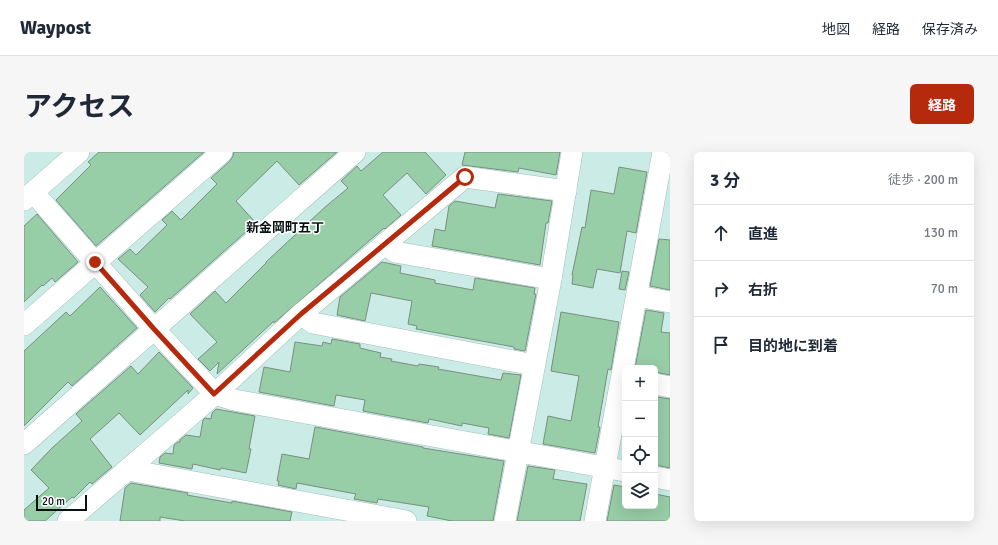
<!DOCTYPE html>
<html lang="ja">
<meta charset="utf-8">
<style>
body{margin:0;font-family:Signika,"Noto Sans JP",sans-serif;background:#f6f6f7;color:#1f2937}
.controls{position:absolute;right:12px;bottom:12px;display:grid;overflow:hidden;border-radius:6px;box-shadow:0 4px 16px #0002}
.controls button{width:36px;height:36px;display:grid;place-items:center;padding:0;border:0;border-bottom:1px solid #e0e1e3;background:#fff;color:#1f2937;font:20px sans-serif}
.scale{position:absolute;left:12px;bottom:10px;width:51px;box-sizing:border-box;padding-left:4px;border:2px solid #061110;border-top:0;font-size:11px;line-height:14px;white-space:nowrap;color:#061110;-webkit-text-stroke:3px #fff;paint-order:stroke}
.stop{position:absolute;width:12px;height:12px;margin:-9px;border:3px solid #b52a0d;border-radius:50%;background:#fff}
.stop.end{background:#b52a0d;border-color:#fff;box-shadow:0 1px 4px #0008}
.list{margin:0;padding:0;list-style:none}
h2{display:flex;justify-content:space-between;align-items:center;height:52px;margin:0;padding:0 16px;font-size:17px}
h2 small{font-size:13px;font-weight:400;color:#747a83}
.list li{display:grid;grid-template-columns:26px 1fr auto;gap:12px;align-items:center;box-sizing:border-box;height:56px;padding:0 16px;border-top:1px solid #e0e1e3}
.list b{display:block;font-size:15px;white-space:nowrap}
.list em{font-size:13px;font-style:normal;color:#747a83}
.icon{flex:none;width:22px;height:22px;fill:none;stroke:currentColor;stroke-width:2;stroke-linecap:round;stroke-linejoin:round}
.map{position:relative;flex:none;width:646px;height:369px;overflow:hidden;border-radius:6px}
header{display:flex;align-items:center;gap:24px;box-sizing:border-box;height:56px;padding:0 20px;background:#fff;border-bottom:1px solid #e0e1e3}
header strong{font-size:19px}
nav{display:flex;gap:22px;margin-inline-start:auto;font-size:14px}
.intro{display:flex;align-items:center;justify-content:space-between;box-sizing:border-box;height:96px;padding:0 24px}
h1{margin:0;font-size:28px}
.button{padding:10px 18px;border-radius:6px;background:#b52a0d;color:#fff;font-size:14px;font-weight:700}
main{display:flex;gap:24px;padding:0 24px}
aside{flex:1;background:#fff;border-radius:6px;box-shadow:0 4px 16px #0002}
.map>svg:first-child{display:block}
.building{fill:#97cda7;stroke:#798f7f}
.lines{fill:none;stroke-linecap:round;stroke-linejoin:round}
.minor-casing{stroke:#9fbfb9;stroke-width:22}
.minor{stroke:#fff;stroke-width:21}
.route{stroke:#b52a0d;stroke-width:5}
.labels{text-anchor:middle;stroke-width:3;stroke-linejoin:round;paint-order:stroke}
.neighbourhood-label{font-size:13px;font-weight:bold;fill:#061110;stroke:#fff}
</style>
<header>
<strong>Waypost</strong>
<nav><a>地図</a><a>経路</a><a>保存済み</a></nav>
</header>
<div class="intro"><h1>アクセス</h1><a class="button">経路</a></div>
<main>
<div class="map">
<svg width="646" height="369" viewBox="0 0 646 369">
<rect width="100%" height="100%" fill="#cbece6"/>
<g class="building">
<path d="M75 0H180L72 94 32 48 67 13 64 10Z"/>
<path d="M210 0H313L275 33 253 9 212 49 232 71 146 147 145 146 131 160 116 143 124 135 94 107 106 97 112 103 143 73 138 68 148 59 157 68 193 32 187 26 206 9 209 4Z"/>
<path d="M359 0H401L422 23 402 42 383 21 359 43 377 63 361 77 360 76 250 171V169L193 222 195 210 186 219 174 207 193 190 166 162 191 139 202 151 242 111V110L300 56 324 36 317 29 333 14 337 19Z"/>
<path d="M441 0H536L532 23 495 16 494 20 438 13Z"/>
<path d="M595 15 623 20 612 81 603 79 596 121 573 117 569 136 548 132 549 123H548L558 75 561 76 567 38 590 42Z"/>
<path d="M474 42 528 49 524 71H522L516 113 408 94 411 77 421 79 425 54 431 49 471 56Z"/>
<path d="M13 62 54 110 31 130 28 126 19 134 18 133 0 150V74Z"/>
<path d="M635 87 646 88V138L626 134Z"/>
<path d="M358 110 377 114 376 121 411 128V131L449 138 451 126 511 136 510 142H512L501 199 490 197V195L392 177 393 174 384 172 388 149 347 141 341 169 313 163 316 145Z"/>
<path d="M598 119 605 120 601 138 595 137Z"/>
<path d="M76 135 113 176 48 234 44 230 0 274V199L42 160 46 164Z"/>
<path d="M622 158 640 161 637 180 646 181V223L631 220V216H611Z"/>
<path d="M537 160 595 170 587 218 584 217 574 275H576L571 301 519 292 524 264 547 269 555 224 527 219Z"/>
<path d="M308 187 336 192V196L357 201 356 205 368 207 367 209 394 214 395 212 415 215 414 217 477 228 479 221 497 223 485 286 464 282 465 276 438 271V274L405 267 404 271 339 259 341 248 312 243 310 254 235 240 240 215 266 220 271 190 298 194 299 190 307 192Z"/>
<path d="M135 200 169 236 164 242V238L116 283 95 261 66 287 88 315 68 332 66 330 50 346 48 345 21 369H0V358L25 336 7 318 28 296 58 269 52 262 107 214 114 222Z"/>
<path d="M633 245 646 247V316L631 313V256Z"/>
<path d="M192 257 231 264 225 297H227L222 321 197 316 196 318 169 312 168 317 135 311 136 305 141 301 149 302 150 293 154 290H156V288L162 283 176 285 179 268 181 266 187 267 188 261Z"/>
<path d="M291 275 399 295V296L480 309 469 369H428L403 364 405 355 354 347 353 351 330 347 332 342 273 331 272 337 254 333 255 329H253L258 302 285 307Z"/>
<path d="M504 314 531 318 529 327 563 332 556 369H493Z"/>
<path d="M107 331 164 341 163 343 208 351V349L268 360 266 369H161L136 365V369H96L101 336Z"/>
<path d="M590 333 601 335V354H631V342L646 345V369H583Z"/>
</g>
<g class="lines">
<defs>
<g id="minor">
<path d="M9 40 130 177 191 242 210 248 601 319"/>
<path d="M0 48 55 0"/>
<path d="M361 91 371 100 527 127"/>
<path d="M613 144 646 150"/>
<path d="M277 162 289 171 510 213"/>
<path d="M0 173 198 0"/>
<path d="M631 232 646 235"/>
<path d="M0 292 331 0"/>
<path d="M104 318 382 369"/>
<path d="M631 325 646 328"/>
<path d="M44 369 191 242 277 162 441 25 542 39"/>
<path d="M481 369 527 127 548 0"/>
<path d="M571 369 639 0"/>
</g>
</defs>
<use href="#minor" class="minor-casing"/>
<use href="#minor" class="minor"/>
</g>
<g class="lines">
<path class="route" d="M71 110 130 177 190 242 277 162 441 25"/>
</g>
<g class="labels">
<g class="neighbourhood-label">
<text x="261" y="80">新金岡町五丁</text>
</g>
</g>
</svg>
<div class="controls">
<button>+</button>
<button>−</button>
<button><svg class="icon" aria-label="locate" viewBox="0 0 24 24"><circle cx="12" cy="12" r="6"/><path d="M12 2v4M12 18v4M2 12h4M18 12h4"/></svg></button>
<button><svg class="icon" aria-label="layers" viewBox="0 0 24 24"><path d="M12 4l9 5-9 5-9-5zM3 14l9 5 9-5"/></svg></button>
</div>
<div class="scale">20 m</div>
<div class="stop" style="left:441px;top:25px"></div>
<div class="stop end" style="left:71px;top:110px"></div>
</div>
<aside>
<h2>3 分<small>徒歩 · 200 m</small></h2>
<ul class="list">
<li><svg class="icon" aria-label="ahead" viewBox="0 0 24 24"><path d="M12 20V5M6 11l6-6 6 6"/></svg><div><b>直進</b></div><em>130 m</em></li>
<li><svg class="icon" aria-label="right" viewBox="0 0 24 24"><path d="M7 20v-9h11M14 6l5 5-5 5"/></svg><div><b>右折</b></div><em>70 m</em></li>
<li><svg class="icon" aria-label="arrive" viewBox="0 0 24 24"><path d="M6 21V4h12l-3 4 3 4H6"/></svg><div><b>目的地に到着</b></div></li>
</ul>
</aside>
</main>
